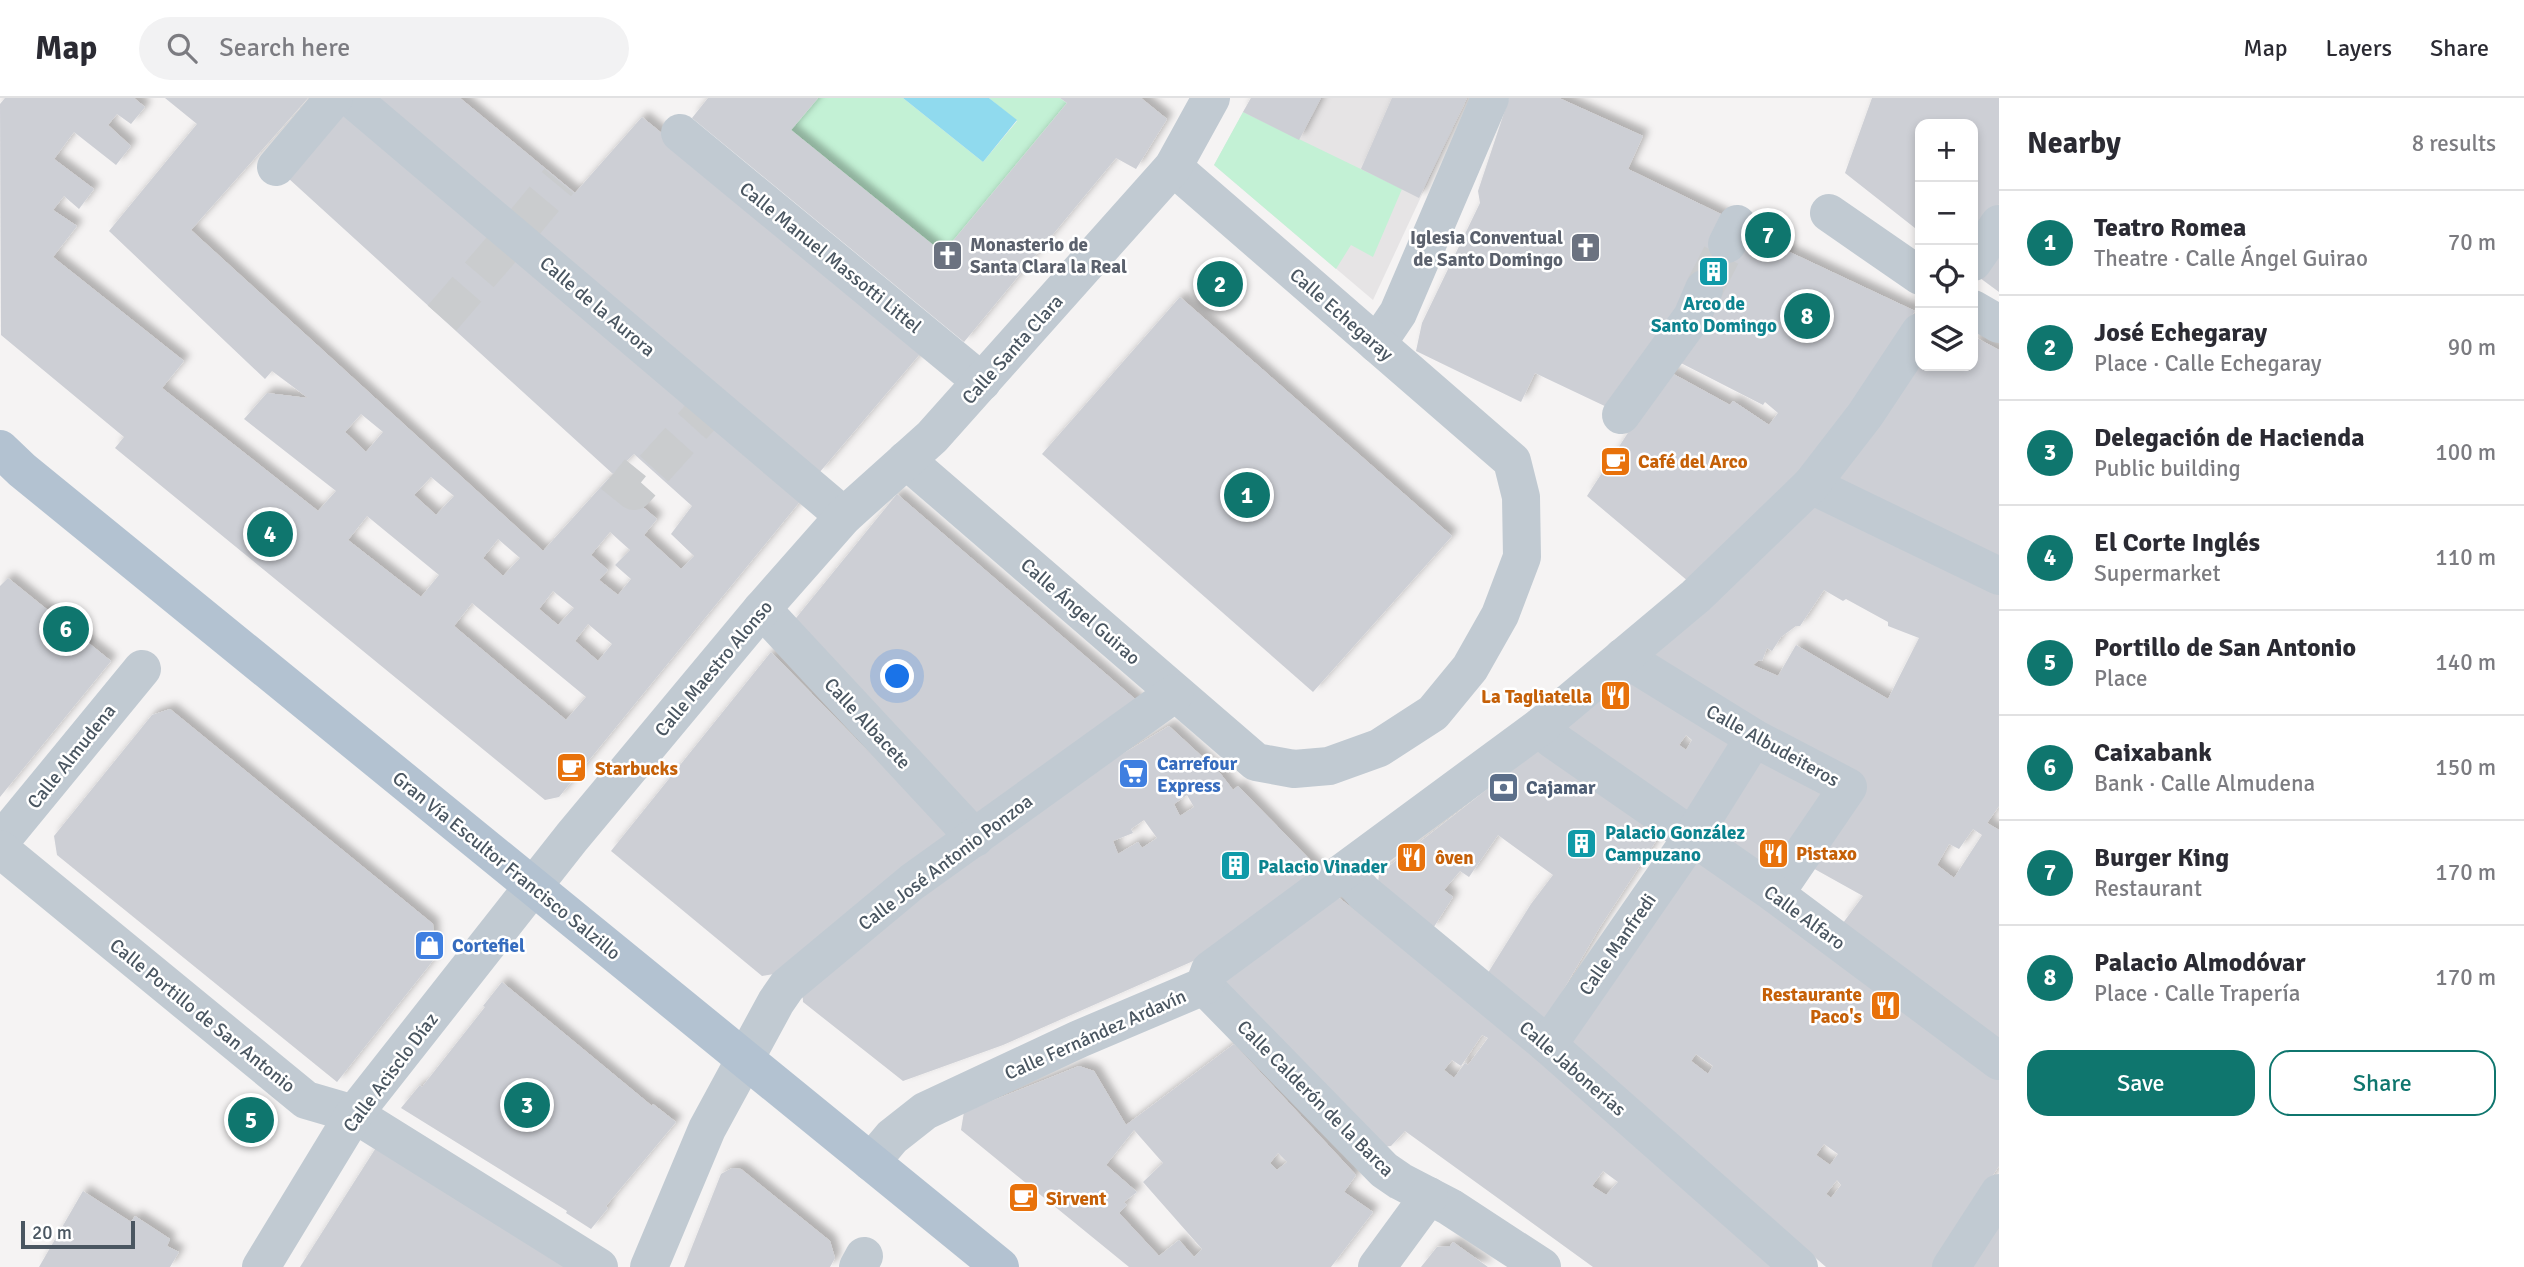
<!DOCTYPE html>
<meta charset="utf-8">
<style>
body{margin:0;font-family:Signika,sans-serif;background:#f2f2f3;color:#2b2b33}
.controls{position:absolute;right:21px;top:21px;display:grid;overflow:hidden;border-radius:14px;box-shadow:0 4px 10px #0003}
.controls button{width:63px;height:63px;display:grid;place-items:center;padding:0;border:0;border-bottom:2px solid #e1e1e2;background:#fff;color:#2b2b33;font:35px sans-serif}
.scale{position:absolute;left:21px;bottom:18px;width:114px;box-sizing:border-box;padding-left:7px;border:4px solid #4a5661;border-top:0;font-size:19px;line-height:24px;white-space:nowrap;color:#4a5661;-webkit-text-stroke:5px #fff;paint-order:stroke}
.you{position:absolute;left:898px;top:579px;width:24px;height:24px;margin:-18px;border:5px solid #fff;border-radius:50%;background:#1a73e8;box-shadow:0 0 0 10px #1a73e833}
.badge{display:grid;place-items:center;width:46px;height:46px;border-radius:50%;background:#0f766e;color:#fff;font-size:23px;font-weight:700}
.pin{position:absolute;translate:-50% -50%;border:4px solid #fff;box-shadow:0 2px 7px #0006}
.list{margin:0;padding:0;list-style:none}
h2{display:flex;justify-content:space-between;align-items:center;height:91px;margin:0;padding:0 28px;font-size:30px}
h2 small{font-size:23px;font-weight:400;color:#7c7c81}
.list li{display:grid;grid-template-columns:46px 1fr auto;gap:21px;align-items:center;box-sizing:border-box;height:105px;padding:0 28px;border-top:2px solid #e1e1e2}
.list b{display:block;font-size:26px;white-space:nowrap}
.list p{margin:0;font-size:23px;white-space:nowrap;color:#7c7c81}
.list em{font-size:23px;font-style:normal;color:#7c7c81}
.actions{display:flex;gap:14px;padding:21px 28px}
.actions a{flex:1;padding:16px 0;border:2px solid #0f766e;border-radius:21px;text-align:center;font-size:24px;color:#0f766e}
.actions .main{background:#0f766e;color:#fff}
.icon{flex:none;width:38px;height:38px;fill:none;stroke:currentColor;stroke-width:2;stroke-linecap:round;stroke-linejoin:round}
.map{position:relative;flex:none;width:1999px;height:1169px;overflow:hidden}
header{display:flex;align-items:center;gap:42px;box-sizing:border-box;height:98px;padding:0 35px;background:#fff;border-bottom:2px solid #e1e1e2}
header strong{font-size:33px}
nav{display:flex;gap:38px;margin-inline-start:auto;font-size:24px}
.search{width:490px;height:63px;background:#f2f2f3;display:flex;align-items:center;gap:18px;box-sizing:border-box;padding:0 24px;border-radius:38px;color:#7c7c81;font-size:26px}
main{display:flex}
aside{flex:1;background:#fff}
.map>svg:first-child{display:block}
.education{fill:#e6e4e5}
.green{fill:#c3f1d5}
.water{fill:#90daee}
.building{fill:#cdcfd5;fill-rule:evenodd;filter:url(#shadow)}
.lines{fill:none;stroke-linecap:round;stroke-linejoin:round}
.minor-tunnel{stroke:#caccce;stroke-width:38;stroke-dasharray:38 19;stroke-linecap:butt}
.minor{stroke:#c1cad2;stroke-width:38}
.major{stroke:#b3c2d1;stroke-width:38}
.labels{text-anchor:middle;stroke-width:5;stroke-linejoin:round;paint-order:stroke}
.worship-label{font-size:19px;font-weight:bold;fill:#5b616d;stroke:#fff;text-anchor:end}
.street-label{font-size:19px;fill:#4a5661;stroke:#fff}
.culture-label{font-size:19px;font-weight:bold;fill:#0d838f;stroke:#fff;text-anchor:start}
.food-label{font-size:19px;font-weight:bold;fill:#c56008;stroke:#fff;text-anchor:start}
.shop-label{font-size:19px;font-weight:bold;fill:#366cbe;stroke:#fff;text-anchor:start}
.service-label{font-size:19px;font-weight:bold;fill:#4e5e75;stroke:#fff;text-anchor:start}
</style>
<header>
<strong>Map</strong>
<div class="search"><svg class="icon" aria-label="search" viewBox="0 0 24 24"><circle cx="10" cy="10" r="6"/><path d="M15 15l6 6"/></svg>Search here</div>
<nav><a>Map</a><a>Layers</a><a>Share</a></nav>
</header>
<main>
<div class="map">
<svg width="1999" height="1169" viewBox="0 0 1999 1169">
<defs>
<filter id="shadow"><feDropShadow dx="6" dy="-6" stdDeviation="3.5" flood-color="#0004"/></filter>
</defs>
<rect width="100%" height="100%" fill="#f5f3f3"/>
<path class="education" d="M1251 0H1467L1373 202 1214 67Z"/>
<g class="green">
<path d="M818 0H903L983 64 1017 23 989 0H1060L1067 5 943 155 791 32Z"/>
<path d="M1243 14 1402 91 1373 159 1351 147 1336 171 1214 67Z"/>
</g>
<path class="water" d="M903 0H989L1017 22 983 64Z"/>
<g class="building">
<path d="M5 0H134L145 9 131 26 117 16 108 27 131 48 116 67 74 34 54 61 94 91 79 111 64 98 53 112 77 128 53 159 184 263 162 290 318 413 336 393 244 321 267 295 308 300 272 273 265 281 109 133 197 26 165 0H308L191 132 543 453 609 380 657 421 644 437 681 471 694 458 671 436 692 408 634 356 613 376 288 80 345 12 802 401 559 699 545 702 115 350 124 339 1 237 0 6ZM361 316 383 334 366 354 345 334ZM431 379 454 398 436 417 414 397ZM367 418 439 477 421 499 348 442ZM610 434 630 452 615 467 631 481 618 497 599 482 608 472 591 457ZM498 441 520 460 503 478 483 460ZM553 493 574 510 558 527 539 511ZM472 505 586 599 566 622 454 528ZM588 526 612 546 598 563 575 543Z"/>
<path d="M365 0H460L575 95 642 19 925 250 819 375Z"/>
<path d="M708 0H818L791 32 943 155 1067 5 1060 0H1141L1167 21 1136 71 1116 60 964 244 692 20Z"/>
<path d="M1251 0H1321L1299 42 1243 14Z"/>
<path d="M1392 0H1467L1419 100 1361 71Z"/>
<path d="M1509 0H1559L1643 38 1628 71 1729 120 1745 133 1915 213 1877 267 1838 334 1695 489 1587 398 1668 273 1730 307 1733 303 1769 327 1778 315 1765 304 1763 307 1675 262 1611 311 1535 275 1521 304 1416 253 1422 225 1480 105 1478 93Z"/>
<path d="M1872 0H1999V106L1973 146V26H1920V134L1845 75Z"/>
<path d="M1999 148V194L1980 180Z"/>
<path d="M1180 199 1452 438 1313 594 1042 356Z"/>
<path d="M1973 238 1999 252V466L1832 386 1920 268H1973Z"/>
<path d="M897 396 1142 607 981 720 792 525Z"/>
<path d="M1816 403 1999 485V708L1987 725 1999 732V949L1843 825 1863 798 1802 764 1860 682 1642 560ZM1824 492 1843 503 1846 501 1888 524V528L1919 540 1888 601 1796 547 1778 578 1753 567 1759 562 1762 563 1767 550 1772 553 1781 539 1796 528H1800ZM1973 731 1982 737 1954 780 1937 767 1949 746 1959 751Z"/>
<path d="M8 480 111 563 0 699V488Z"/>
<path d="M771 554 949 736 774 876 762 878 611 753Z"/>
<path d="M1625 573 1742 643 1692 727 1560 636ZM1686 637 1692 642 1686 652 1679 647Z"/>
<path d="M170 611 433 826 435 860 337 984 57 757 54 738 152 617Z"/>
<path d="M1169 628 1220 675 1233 692 1238 688 1320 772 1200 860 1003 947 903 983 803 904 802 885 1076 684ZM1187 697 1194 709 1180 718 1174 706ZM1144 722 1157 740 1142 750 1138 744 1118 756 1113 743 1133 735 1131 731Z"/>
<path d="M1545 646 1665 729 1600 829 1542 928 1486 878 1531 806 1553 777 1498 737 1469 779 1460 773 1444 792 1453 799 1432 832 1378 785 1379 776Z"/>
<path d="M1754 651 1837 697 1780 780 1705 735Z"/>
<path d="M1697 748 1999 971V1068L1932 1169H1826L1565 941ZM1696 956 1713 968 1708 976 1691 963ZM1824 1046 1838 1056 1830 1067 1816 1057ZM1837 1082 1841 1087 1831 1100 1826 1096Z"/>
<path d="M1339 800 1497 921 1789 1169H1593L1405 1033 1391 1048 1381 1049 1220 882ZM1482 937 1488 940 1468 967 1465 965 1454 980 1444 972 1452 962 1461 968ZM1603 1073 1618 1084 1606 1097 1592 1088Z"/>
<path d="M502 884 652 1008 653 1006 676 1024 606 1108 608 1110 591 1131 566 1115 567 1113 401 1010 420 987 422 989 485 909 483 908Z"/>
<path d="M1234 946 1356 1077 1344 1094 1373 1114 1331 1169H1129L961 1032 964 1014 1079 968 1094 973 1126 1027ZM1134 1032 1163 1065 1143 1084 1202 1151 1194 1159 1179 1142 1159 1158 1119 1115 1127 1107 1124 1104 1137 1094 1106 1067ZM1278 1055 1287 1064 1277 1072 1270 1065Z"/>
<path d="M379 1045 571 1169H300Z"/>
<path d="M732 1070 741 1071 830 1143 835 1160 830 1169H684L721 1076Z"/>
<path d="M83 1093 131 1124 135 1118 170 1141 167 1148 179 1154 170 1169H39Z"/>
<path d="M1999 1112V1169H1963Z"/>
<path d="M1453 1144 1488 1169H1421L1437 1149 1450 1148Z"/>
</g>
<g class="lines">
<g class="minor-tunnel">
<path d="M520 130 559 83"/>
<path d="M1704 191 1727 146"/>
<path d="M442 220 506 146"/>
<path d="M613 376 634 393 705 314"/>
</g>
<g class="minor">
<path d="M351 0 844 418"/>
<path d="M680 35 982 284"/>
<path d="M276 69 334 0"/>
<path d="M1829 115 1920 178"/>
<path d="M1727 146 1737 126"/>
<path d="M1973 164 1999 126"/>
<path d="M1973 211 1999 226"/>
<path d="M1377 246 1398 215 1490 0"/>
<path d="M1621 317 1692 219 1704 191"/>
<path d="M906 362 1256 664 1294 671 1329 668 1379 650 1433 615 1470 570 1500 517 1522 459 1521 399 1512 363 1173 69"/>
<path d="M1811 387 1999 478"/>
<path d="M762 511 975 740"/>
<path d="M1623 559 1754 640 1848 689 1775 796"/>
<path d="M1541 628 1552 641 1775 796 1999 963"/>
<path d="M0 744 142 571"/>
<path d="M0 751 306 1002 354 1016 599 1169"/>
<path d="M1345 774 1364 795 1548 947 1799 1169"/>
<path d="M1204 888 1384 1072 1400 1083 1450 1109 1542 1169"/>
<path d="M1548 947 1692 739 1754 640"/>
<path d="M871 1064 892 1039 925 1013 1079 941 1204 888 1210 872 1541 628 1696 498 1811 387 1865 317 1920 234"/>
<path d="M261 1169 354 1016 572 739 762 511 844 418 932 339 1173 69 1211 0"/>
<path d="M649 1169 707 1031 776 904 787 888 912 784 1175 595"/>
<path d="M858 1169 864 1158"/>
<path d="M1377 1169 1429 1098"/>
<path d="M1951 1169 1999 1095"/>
</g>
<path class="major" d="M0 351 22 372 1000 1169"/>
</g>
<defs>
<symbol id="church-square" viewBox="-11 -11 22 22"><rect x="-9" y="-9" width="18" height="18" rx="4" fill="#6b7280" stroke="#fff"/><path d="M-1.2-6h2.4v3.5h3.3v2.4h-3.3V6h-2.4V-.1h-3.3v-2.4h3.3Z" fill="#fff"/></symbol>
<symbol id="building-square" viewBox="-11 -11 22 22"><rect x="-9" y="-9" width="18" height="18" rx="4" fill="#0f9aa8" stroke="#fff"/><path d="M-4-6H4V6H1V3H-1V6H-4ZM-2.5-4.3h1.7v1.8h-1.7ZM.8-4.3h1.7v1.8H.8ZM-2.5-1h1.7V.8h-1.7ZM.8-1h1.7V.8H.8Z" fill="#fff"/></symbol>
<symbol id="cafe-square" viewBox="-11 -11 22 22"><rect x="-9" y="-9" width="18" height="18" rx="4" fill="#e8710a" stroke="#fff"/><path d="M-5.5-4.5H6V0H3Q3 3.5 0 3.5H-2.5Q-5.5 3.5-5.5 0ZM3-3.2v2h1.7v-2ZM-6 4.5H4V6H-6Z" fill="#fff"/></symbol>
<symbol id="restaurant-square" viewBox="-11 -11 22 22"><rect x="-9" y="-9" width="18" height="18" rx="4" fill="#e8710a" stroke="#fff"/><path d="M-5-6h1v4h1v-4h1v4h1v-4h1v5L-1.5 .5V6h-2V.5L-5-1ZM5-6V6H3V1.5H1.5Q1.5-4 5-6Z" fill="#fff"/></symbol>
<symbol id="supermarket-square" viewBox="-11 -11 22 22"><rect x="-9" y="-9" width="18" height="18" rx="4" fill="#3f7fe0" stroke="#fff"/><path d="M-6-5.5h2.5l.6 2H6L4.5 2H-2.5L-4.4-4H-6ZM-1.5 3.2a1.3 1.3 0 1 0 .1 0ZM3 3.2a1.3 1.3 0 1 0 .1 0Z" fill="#fff"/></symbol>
<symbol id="bank-square" viewBox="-11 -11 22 22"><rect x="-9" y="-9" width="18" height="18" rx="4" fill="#5c6f8a" stroke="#fff"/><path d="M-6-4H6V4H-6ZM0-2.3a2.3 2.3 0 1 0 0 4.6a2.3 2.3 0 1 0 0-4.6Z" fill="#fff"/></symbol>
<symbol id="shop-square" viewBox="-11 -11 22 22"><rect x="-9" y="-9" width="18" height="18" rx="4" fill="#3f7fe0" stroke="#fff"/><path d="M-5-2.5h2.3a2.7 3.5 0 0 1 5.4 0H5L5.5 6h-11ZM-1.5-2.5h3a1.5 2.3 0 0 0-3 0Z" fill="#fff"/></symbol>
</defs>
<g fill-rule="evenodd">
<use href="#church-square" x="1568" y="132" width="35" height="35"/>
<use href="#church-square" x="930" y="140" width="35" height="35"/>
<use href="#building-square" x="1696" y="156" width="35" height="35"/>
<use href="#cafe-square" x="1598" y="346" width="35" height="35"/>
<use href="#restaurant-square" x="1598" y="580" width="35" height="35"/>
<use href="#cafe-square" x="554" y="652" width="35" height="35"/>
<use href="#supermarket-square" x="1116" y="658" width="35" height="35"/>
<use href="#bank-square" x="1486" y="672" width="35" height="35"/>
<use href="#building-square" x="1564" y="728" width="35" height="35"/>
<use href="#restaurant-square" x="1756" y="738" width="35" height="35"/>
<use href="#restaurant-square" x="1394" y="742" width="35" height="35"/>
<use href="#building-square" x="1218" y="750" width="35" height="35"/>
<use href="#shop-square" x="412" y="830" width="35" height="35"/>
<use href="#restaurant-square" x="1868" y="890" width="35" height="35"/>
<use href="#cafe-square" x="1006" y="1082" width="35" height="35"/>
</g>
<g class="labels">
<g class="worship-label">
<text x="1563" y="146">Iglesia Conventual<tspan x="1563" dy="22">de Santo Domingo</tspan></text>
<text x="970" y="153" text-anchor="start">Monasterio de<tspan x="970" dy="22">Santa Clara la Real</tspan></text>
</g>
<g class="street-label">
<text transform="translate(831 159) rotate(39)" y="7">Calle Manuel Massotti Littel</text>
<text transform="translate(598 208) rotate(40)" y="7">Calle de la Aurora</text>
<text transform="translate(1342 216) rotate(41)" y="7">Calle Echegaray</text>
<text transform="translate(1012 251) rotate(-48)" y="7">Calle Santa Clara</text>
<text transform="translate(1081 513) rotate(41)" y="7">Calle Ángel Guirao</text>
<text transform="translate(713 570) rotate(-50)" y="7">Calle Maestro Alonso</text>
<text transform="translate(868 625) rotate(47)" y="7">Calle Albacete</text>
<text transform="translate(1773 647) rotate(29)" y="7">Calle Albudeiteros</text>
<text transform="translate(71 658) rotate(-51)" y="7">Calle Almudena</text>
<text transform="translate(945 764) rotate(-37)" y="7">Calle José Antonio Ponzoa</text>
<text transform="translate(507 767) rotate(39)" y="7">Gran Vía Escultor Francisco Salzillo</text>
<text transform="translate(1805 819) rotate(36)" y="7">Calle Alfaro</text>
<text transform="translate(1617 846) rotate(-55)" y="7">Calle Manfredi</text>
<text transform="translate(203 917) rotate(39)" y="7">Calle Portillo de San Antonio</text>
<text transform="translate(1095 936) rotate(-24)" y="7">Calle Fernández Ardavín</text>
<text transform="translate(1573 970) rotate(41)" y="7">Calle Jabonerías</text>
<text transform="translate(390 974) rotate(-53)" y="7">Calle Acisclo Díaz</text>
<text transform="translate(1316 1000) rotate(45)" y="7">Calle Calderón de la Barca</text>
</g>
<g class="culture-label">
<text x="1714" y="212" text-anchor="middle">Arco de<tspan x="1714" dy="22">Santo Domingo</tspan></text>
<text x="1605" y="741">Palacio González<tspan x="1605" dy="22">Campuzano</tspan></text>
<text x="1258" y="775">Palacio Vinader</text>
</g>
<g class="food-label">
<text x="1638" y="370">Café del Arco</text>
<text x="1592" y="605" text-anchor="end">La Tagliatella</text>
<text x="595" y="677">Starbucks</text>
<text x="1796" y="762">Pistaxo</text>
<text x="1435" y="766">ôven</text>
<text x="1862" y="903" text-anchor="end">Restaurante<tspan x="1862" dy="22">Paco's</tspan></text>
<text x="1046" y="1107">Sirvent</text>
</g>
<g class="shop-label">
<text x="1157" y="672">Carrefour<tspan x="1157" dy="22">Express</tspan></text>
<text x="452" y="854">Cortefiel</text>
</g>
<g class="service-label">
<text x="1526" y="696">Cajamar</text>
</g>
</g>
</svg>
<div class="controls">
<button>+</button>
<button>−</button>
<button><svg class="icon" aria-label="locate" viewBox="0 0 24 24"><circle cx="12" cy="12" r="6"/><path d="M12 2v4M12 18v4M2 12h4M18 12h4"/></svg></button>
<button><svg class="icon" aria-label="layers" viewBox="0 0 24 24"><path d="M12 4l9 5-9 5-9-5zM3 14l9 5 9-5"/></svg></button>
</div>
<div class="scale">20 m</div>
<div class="you"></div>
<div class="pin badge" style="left:1247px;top:397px">1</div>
<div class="pin badge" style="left:1220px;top:186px">2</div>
<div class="pin badge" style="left:527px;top:1007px">3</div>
<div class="pin badge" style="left:270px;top:436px">4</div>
<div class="pin badge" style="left:251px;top:1022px">5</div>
<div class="pin badge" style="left:66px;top:531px">6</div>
<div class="pin badge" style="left:1768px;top:137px">7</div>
<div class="pin badge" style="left:1807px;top:218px">8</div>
</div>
<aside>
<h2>Nearby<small>8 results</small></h2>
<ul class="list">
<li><span class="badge">1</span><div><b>Teatro Romea</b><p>Theatre · Calle Ángel Guirao</p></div><em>70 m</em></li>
<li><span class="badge">2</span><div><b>José Echegaray</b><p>Place · Calle Echegaray</p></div><em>90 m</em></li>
<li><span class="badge">3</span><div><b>Delegación de Hacienda</b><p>Public building</p></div><em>100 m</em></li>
<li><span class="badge">4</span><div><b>El Corte Inglés</b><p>Supermarket</p></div><em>110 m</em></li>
<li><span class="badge">5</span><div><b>Portillo de San Antonio</b><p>Place</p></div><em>140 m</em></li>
<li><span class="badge">6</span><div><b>Caixabank</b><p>Bank · Calle Almudena</p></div><em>150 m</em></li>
<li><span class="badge">7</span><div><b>Burger King</b><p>Restaurant</p></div><em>170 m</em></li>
<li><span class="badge">8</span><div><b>Palacio Almodóvar</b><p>Place · Calle Trapería</p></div><em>170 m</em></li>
</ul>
<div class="actions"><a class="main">Save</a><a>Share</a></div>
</aside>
</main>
